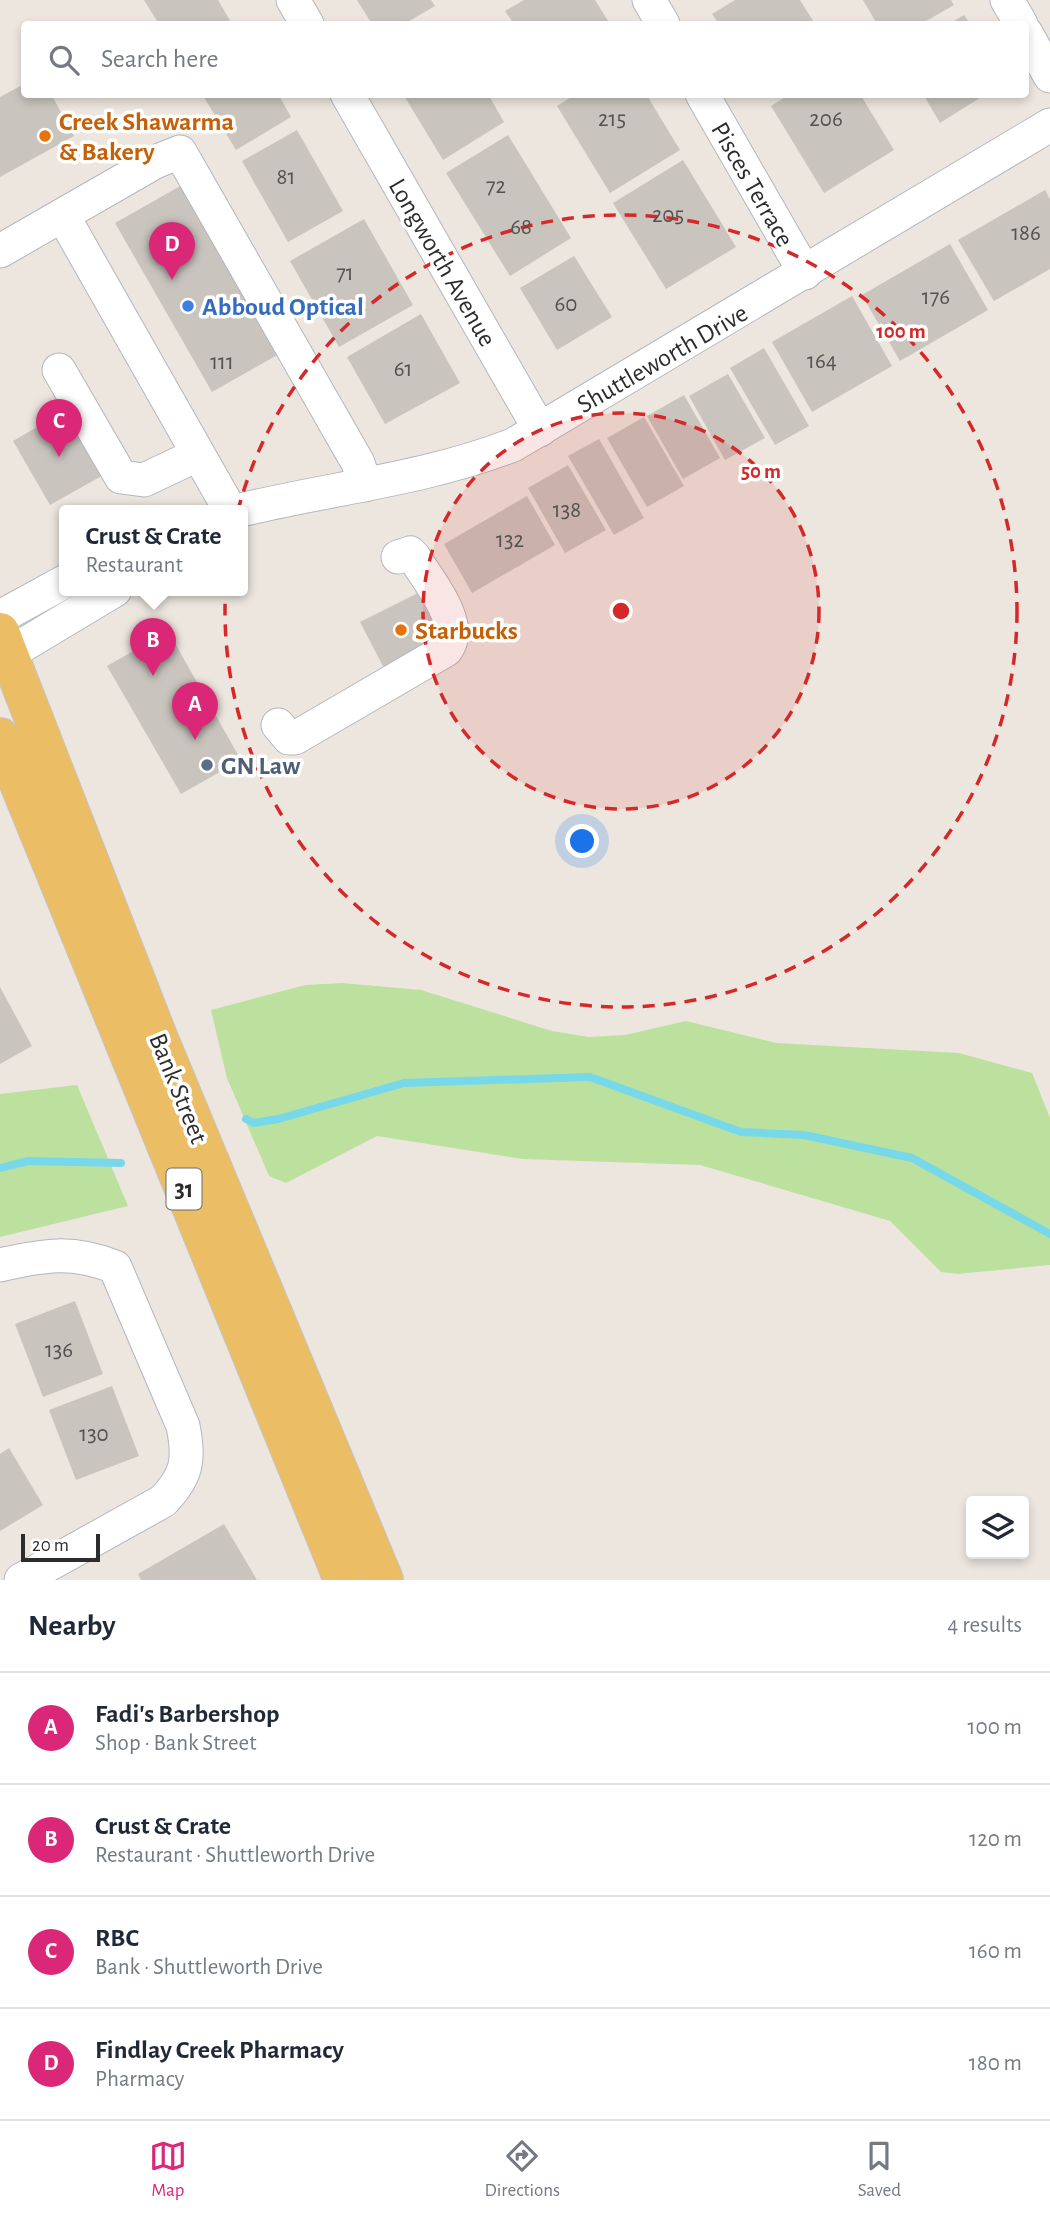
<!DOCTYPE html>
<meta charset="utf-8">
<style>
body{margin:0;font-family:"Alegreya Sans",sans-serif;background:#f6f6f7;color:#1f2937}
.controls{position:absolute;right:21px;bottom:21px;display:grid;overflow:hidden;border-radius:7px;box-shadow:0 4px 10px #0003}
.controls button{width:63px;height:63px;display:grid;place-items:center;padding:0;border:0;border-bottom:2px solid #e0e1e3;background:#fff;color:#1f2937;font:35px sans-serif}
.scale{position:absolute;left:21px;bottom:18px;width:79px;box-sizing:border-box;padding-left:7px;border:4px solid #2c2c2c;border-top:0;font-size:19px;line-height:24px;white-space:nowrap;color:#2c2c2c;-webkit-text-stroke:5px #fff;paint-order:stroke}
.you{position:absolute;left:583px;top:842px;width:24px;height:24px;margin:-18px;border:5px solid #fff;border-radius:50%;background:#1a73e8;box-shadow:0 0 0 10px #1a73e833}
.badge{display:grid;place-items:center;width:46px;height:46px;border-radius:50%;background:#db2777;color:#fff;font-size:23px;font-weight:700}
.pin{position:absolute;translate:-50% -58px;filter:drop-shadow(0 2px 4px #0008)}
.pin::after{content:'';position:absolute;top:37px;width:24px;height:21px;background:inherit;clip-path:polygon(0 0,100% 0,50% 100%)}
.popup{position:absolute;left:59px;top:505px;width:189px;height:91px;box-sizing:border-box;display:grid;place-content:center;border-radius:7px;background:#fff;filter:drop-shadow(0 2px 5px #0005);font-size:23px;white-space:nowrap;color:#747a83}
.popup b{font-size:26px;color:#1f2937}
.popup::after{content:'';position:absolute;left:50%;top:100%;margin-left:-14px;border:14px solid transparent;border-top-color:#fff}
.list{margin:0;padding:0;list-style:none}
h2{display:flex;justify-content:space-between;align-items:center;height:91px;margin:0;padding:0 28px;font-size:30px}
h2 small{font-size:23px;font-weight:400;color:#747a83}
.list li{display:grid;grid-template-columns:46px 1fr auto;gap:21px;align-items:center;box-sizing:border-box;height:112px;padding:0 28px;border-top:2px solid #e0e1e3}
.list b{display:block;font-size:26px;white-space:nowrap}
.list p{margin:0;font-size:23px;white-space:nowrap;color:#747a83}
.list em{font-size:23px;font-style:normal;color:#747a83}
.icon{flex:none;width:38px;height:38px;fill:none;stroke:currentColor;stroke-width:2;stroke-linecap:round;stroke-linejoin:round}
.map{position:relative;flex:none;width:1050px;height:1580px;overflow:hidden}
.search{position:absolute;background:#fff;box-shadow:0 4px 10px #0003;left:21px;right:21px;top:21px;height:77px;display:flex;align-items:center;gap:18px;box-sizing:border-box;padding:0 24px;border-radius:7px;color:#747a83;font-size:26px}
.sheet{height:539px;background:#fff}
nav{display:flex;justify-content:space-around;align-items:center;box-sizing:border-box;height:98px;border-top:2px solid #e0e1e3;background:#fff;font-size:19px;color:#747a83}
nav a{display:grid;justify-items:center;gap:4px}
nav .on{color:#db2777}
.map>svg:first-child{display:block}
.green{fill:#bce19e}
.lines{fill:none;stroke-linecap:round;stroke-linejoin:round}
.stream{stroke:#77d8ea;stroke-width:8}
.building{fill:#c9c4be}
.minor-casing{stroke:#b3b6bf;stroke-width:35}
.major-casing{stroke:#c4c4c4;stroke-width:40}
.minor{stroke:#fff;stroke-width:33}
.major{stroke:#ebbe66;stroke-width:38}
.ring{fill:none;stroke:#d62828;stroke-width:3.5;stroke-dasharray:12 9}
.food-dot{fill:#e8710a;stroke:#fff;stroke-width:2.5}
.shop-dot{fill:#3f7fe0;stroke:#fff;stroke-width:2.5}
.service-dot{fill:#5c6f8a;stroke:#fff;stroke-width:2.5}
.labels{text-anchor:middle;stroke-width:7;stroke-linejoin:round;paint-order:stroke}
.number-label{font-size:23px;fill:#535250}
.shield{fill:#fff;stroke:#6b6b6b;stroke-width:2}
.shield-label{font-size:24px;font-weight:bold;fill:#2c2c2c}
.food-label{font-size:26px;font-weight:bold;fill:#c56008;stroke:#fff;text-anchor:start}
.street-label{font-size:26px;fill:#2c2c2c;stroke:#fff}
.shop-label{font-size:26px;font-weight:bold;fill:#366cbe;stroke:#fff;text-anchor:start}
.service-label{font-size:26px;font-weight:bold;fill:#4e5e75;stroke:#fff;text-anchor:start}
.centre{fill:#d62828;stroke:#fff;stroke-width:3.5}
.ring-label{font-size:21px;text-anchor:middle;font-weight:bold;fill:#d62828;stroke:#fff;stroke-width:7;stroke-linejoin:round;paint-order:stroke}
</style>
<div class="map">
<svg width="1050" height="1580" viewBox="0 0 1050 1580">
<rect width="100%" height="100%" fill="#ede6df"/>
<g class="green">
<path d="M342 983 421 990 552 1031 589 1037 625 1035 686 1021 776 1043 959 1053 1032 1073 1050 1118V1265L958 1274 941 1272 890 1221 700 1165 522 1159 377 1136 286 1183 269 1176 227 1078 211 1010 305 985Z"/>
<path d="M77 1085 128 1206 0 1237V1094Z"/>
</g>
<g class="lines">
<g class="stream">
<path d="M246 1119 254 1123 278 1119 404 1083 590 1077 741 1132 804 1135 912 1158 1050 1234"/>
<path d="M0 1168 28 1161 121 1163"/>
</g>
</g>
<g class="building">
<path d="M144 0H218L232 24H159Z"/>
<path d="M357 0H431L435 6 404 24H372Z"/>
<path d="M524 0H595L610 24H514L505 11Z"/>
<path d="M735 0H800L815 24H719L712 14Z"/>
<path d="M863 0H951L954 5 921 24H877Z"/>
<path d="M964 15 970 24H949Z"/>
<path d="M24 84V94H51L74 136 0 177V97Z"/>
<path d="M202 94H278L291 117 236 150Z"/>
<path d="M403 94H488L504 122 443 160Z"/>
<path d="M576 94H646L680 150 610 193 557 106Z"/>
<path d="M790 94H860L894 150 824 193 771 106Z"/>
<path d="M923 94H986L940 123Z"/>
<path d="M297 130 343 211 288 242 242 161Z"/>
<path d="M508 135 571 238 510 276 446 173Z"/>
<path d="M683 160 736 247 666 289 613 203Z"/>
<path d="M182 185 279 354 212 392 115 223Z"/>
<path d="M1045 190 1050 199V269L994 301 958 240Z"/>
<path d="M364 219 413 305 339 347 290 261Z"/>
<path d="M950 244 988 310 900 361 862 295Z"/>
<path d="M574 256 612 317 557 350 520 288Z"/>
<path d="M852 296 892 366 812 412 772 342Z"/>
<path d="M421 314 460 383 385 424 347 357Z"/>
<path d="M764 348 809 426 775 445 730 368Z"/>
<path d="M728 374 765 438 725 460 689 396Z"/>
<path d="M684 395 720 458 683 479 647 416Z"/>
<path d="M68 409 105 474 50 505 13 441Z"/>
<path d="M644 417 684 486 647 507 607 438Z"/>
<path d="M599 439 644 518 614 535 568 456Z"/>
<path d="M568 465 606 530 565 553 528 488Z"/>
<path d="M527 496 555 545 472 593 444 544Z"/>
<path d="M418 593 442 638 384 668 360 622Z"/>
<path d="M168 631 241 760 181 794 107 666Z"/>
<path d="M0 987 32 1046 0 1064Z"/>
<path d="M75 1301 103 1374 43 1397 15 1324Z"/>
<path d="M112 1386 139 1456 76 1480 49 1410Z"/>
<path d="M9 1448 43 1505 0 1531V1454Z"/>
<path d="M224 1524 257 1580H141L138 1574Z"/>
</g>
<g class="lines">
<defs>
<g id="minor">
<path d="M293 0 307 24"/>
<path d="M649 0 663 24"/>
<path d="M1007 0 1021 24"/>
<path d="M1026 33 1050 76"/>
<path d="M347 94 540 430"/>
<path d="M702 94 805 273"/>
<path d="M63 216 230 510"/>
<path d="M0 251 155 162 180 152 358 463 365 485"/>
<path d="M59 370 121 477 144 480 197 455"/>
<path d="M241 510C332 488 425 479 513 445L1050 125"/>
<path d="M0 617 64 582"/>
<path d="M0 659 115 590"/>
<path d="M278 725 289 738H295L446 650C466 624 428 581 414 557L410 553 398 557"/>
<path d="M0 1265C44 1255 72 1250 115 1267L183 1426C190 1460 187 1476 163 1501L21 1580"/>
</g>
<g id="major">
<path d="M0 632 159 1039 384 1580"/>
<path d="M0 737 343 1580"/>
</g>
</defs>
<use href="#minor" class="minor-casing"/>
<use href="#major" class="major-casing"/>
<use href="#minor" class="minor"/>
<use href="#major" class="major"/>
</g>
<circle cx="621" cy="611" r="198" fill="#d62828" fill-opacity=".12"/>
<g class="ring">
<circle cx="621" cy="611" r="198"/>
<circle cx="621" cy="611" r="396"/>
</g>
<g class="food-dot">
<circle cx="45" cy="136" r="7"/>
<circle cx="401" cy="630" r="7"/>
</g>
<circle class="shop-dot" cx="188" cy="306" r="7"/>
<circle class="service-dot" cx="207" cy="765" r="7"/>
<g class="labels">
<g class="number-label">
<text x="612" y="126">215</text>
<text x="826" y="126">206</text>
<text x="286" y="184">81</text>
<text x="496" y="193">72</text>
<text x="668" y="222">205</text>
<text x="521" y="234">68</text>
<text x="1026" y="240">186</text>
<text x="345" y="280">71</text>
<text x="936" y="304">176</text>
<text x="566" y="311">60</text>
<text x="822" y="368">164</text>
<text x="222" y="369">111</text>
<text x="403" y="376">61</text>
<text x="567" y="517">138</text>
<text x="510" y="547">132</text>
<text x="59" y="1357">136</text>
<text x="94" y="1441">130</text>
</g>
<rect class="shield" x="166.5" y="1168.5" width="35" height="41" rx="5"/>
<g class="shield-label">
<text x="184" y="1197">31</text>
</g>
<g class="food-label">
<text x="59" y="130">Creek Shawarma<tspan x="59" dy="30">&amp; Bakery</tspan></text>
<text x="415" y="639">Starbucks</text>
</g>
<g class="street-label">
<text transform="translate(753 184) rotate(60)" y="9">Pisces Terrace</text>
<text transform="translate(443 262) rotate(60)" y="9">Longworth Avenue</text>
<text transform="translate(662 358) rotate(-30)" y="9">Shuttleworth Drive</text>
<text transform="translate(179 1088) rotate(68)" y="9">Bank Street</text>
</g>
<g class="shop-label">
<text x="202" y="315">Abboud Optical</text>
</g>
<g class="service-label">
<text x="221" y="774">GN Law</text>
</g>
</g>
<circle cx="621" cy="611" r="10" class="centre"/>
<g class="ring-label">
<text x="901" y="338">100 m</text>
<text x="761" y="478">50 m</text>
</g>
</svg>
<div class="controls">
<button><svg class="icon" aria-label="layers" viewBox="0 0 24 24"><path d="M12 4l9 5-9 5-9-5zM3 14l9 5 9-5"/></svg></button>
</div>
<div class="scale">20 m</div>
<div class="you"></div>
<div class="pin badge" style="left:195px;top:740px">A</div>
<div class="pin badge" style="left:153px;top:676px">B</div>
<div class="popup"><b>Crust &amp; Crate</b>Restaurant</div>
<div class="pin badge" style="left:59px;top:457px">C</div>
<div class="pin badge" style="left:172px;top:280px">D</div>
<div class="search"><svg class="icon" aria-label="search" viewBox="0 0 24 24"><circle cx="10" cy="10" r="6"/><path d="M15 15l6 6"/></svg>Search here</div>
</div>
<section class="sheet">
<h2>Nearby<small>4 results</small></h2>
<ul class="list">
<li><span class="badge">A</span><div><b>Fadi's Barbershop</b><p>Shop · Bank Street</p></div><em>100 m</em></li>
<li><span class="badge">B</span><div><b>Crust &amp; Crate</b><p>Restaurant · Shuttleworth Drive</p></div><em>120 m</em></li>
<li><span class="badge">C</span><div><b>RBC</b><p>Bank · Shuttleworth Drive</p></div><em>160 m</em></li>
<li><span class="badge">D</span><div><b>Findlay Creek Pharmacy</b><p>Pharmacy</p></div><em>180 m</em></li>
</ul>
</section>
<nav>
<a class="on"><svg class="icon" aria-label="map" viewBox="0 0 24 24"><path d="M3 6l6-2 6 2 6-2v14l-6 2-6-2-6 2zM9 4v14M15 6v14"/></svg>Map</a>
<a><svg class="icon" aria-label="directions" viewBox="0 0 24 24"><path d="M12 3l9 9-9 9-9-9zM9 14v-3h6M13 9l2 2-2 2"/></svg>Directions</a>
<a><svg class="icon" aria-label="saved" viewBox="0 0 24 24"><path d="M7 4h10v16l-5-4-5 4z"/></svg>Saved</a>
</nav>
